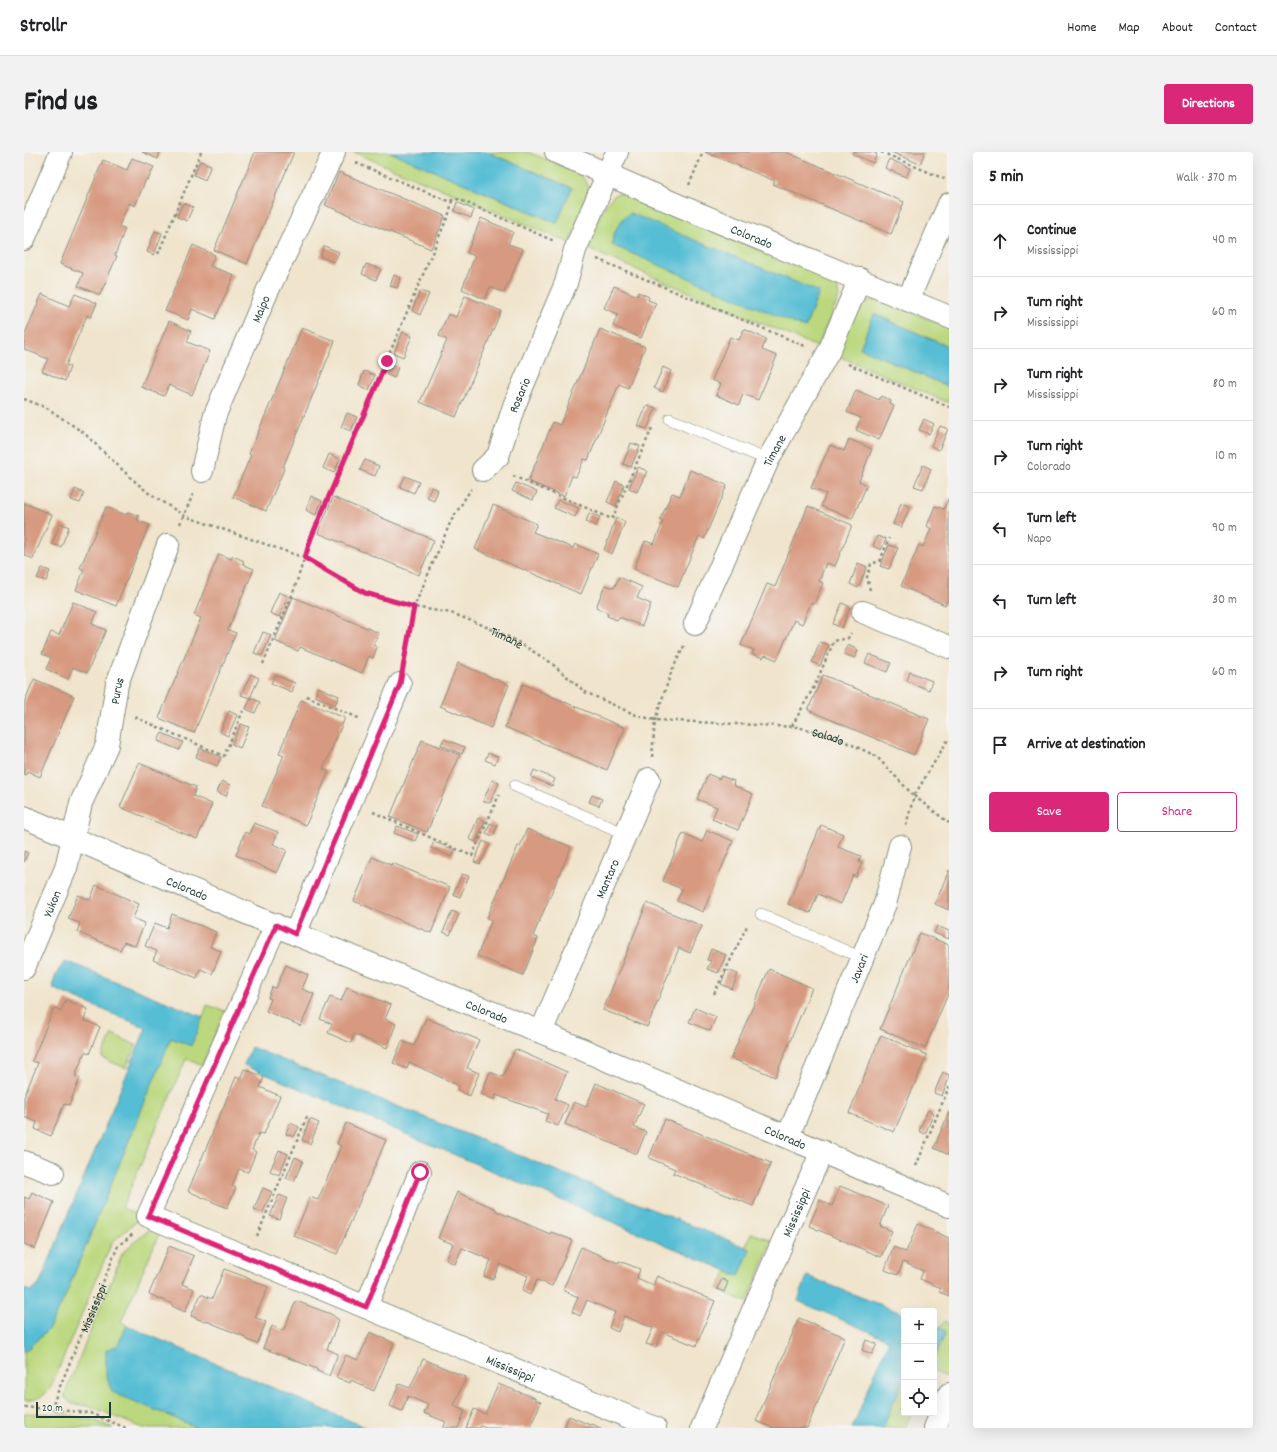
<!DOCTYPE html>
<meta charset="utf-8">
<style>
body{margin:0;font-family:Dekko,sans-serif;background:#f2f2f2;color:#202124}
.controls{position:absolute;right:12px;bottom:12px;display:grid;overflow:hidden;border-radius:4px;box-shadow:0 4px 16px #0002}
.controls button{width:36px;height:36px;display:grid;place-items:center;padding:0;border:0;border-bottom:1px solid #e0e0e0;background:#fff;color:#202124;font:20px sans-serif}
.scale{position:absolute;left:12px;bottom:10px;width:75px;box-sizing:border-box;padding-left:4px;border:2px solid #1f3d34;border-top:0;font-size:11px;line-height:14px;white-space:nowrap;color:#1f3d34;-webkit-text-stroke:3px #f6f6f2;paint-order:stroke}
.stop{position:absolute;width:12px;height:12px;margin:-9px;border:3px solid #db2777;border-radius:50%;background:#fff}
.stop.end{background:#db2777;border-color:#fff;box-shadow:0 1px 4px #0008}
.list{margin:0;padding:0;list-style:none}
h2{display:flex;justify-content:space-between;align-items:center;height:52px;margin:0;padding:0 16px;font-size:17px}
h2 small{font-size:13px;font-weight:400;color:#757577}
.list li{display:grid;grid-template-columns:26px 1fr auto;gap:12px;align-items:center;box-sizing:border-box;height:72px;padding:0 16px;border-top:1px solid #e0e0e0}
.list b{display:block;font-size:15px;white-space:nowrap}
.list p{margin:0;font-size:13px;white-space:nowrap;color:#757577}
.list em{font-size:13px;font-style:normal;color:#757577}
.actions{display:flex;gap:8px;padding:12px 16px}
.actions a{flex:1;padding:9px 0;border:1px solid #db2777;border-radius:4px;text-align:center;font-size:14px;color:#db2777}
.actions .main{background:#db2777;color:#fff}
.icon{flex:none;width:22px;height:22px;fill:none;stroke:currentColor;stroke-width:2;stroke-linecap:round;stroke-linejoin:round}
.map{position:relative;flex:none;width:925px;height:1276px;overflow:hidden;border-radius:4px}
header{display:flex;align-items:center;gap:24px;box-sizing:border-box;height:56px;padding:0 20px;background:#fff;border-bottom:1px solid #e0e0e0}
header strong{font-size:19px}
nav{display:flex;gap:22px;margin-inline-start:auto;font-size:14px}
.intro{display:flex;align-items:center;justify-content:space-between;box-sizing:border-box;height:96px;padding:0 24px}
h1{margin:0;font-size:28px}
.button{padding:10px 18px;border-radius:4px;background:#db2777;color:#fff;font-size:14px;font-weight:700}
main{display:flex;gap:24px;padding:0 24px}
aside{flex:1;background:#fff;border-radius:4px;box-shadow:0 4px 16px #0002}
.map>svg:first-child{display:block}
.green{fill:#bbd87e;stroke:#6d8a59;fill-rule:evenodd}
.water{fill:#57bed4;stroke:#3b7e84}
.building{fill:#d7997f}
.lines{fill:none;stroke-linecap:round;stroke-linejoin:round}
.service-casing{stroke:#889080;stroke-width:12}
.minor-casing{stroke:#889080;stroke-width:24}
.path{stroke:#889080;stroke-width:2.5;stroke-dasharray:3 3;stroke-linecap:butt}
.service{stroke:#fff;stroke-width:11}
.minor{stroke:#fff;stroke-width:22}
.route{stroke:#db2777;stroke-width:5}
.labels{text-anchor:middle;stroke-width:3;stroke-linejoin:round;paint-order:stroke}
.street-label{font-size:13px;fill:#1f3d34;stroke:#f6f6f2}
</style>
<header>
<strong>Strollr</strong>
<nav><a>Home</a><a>Map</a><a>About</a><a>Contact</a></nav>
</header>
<div class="intro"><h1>Find us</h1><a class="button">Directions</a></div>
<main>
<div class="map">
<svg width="925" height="1276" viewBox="0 0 925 1276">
<rect width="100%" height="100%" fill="#f6f6f2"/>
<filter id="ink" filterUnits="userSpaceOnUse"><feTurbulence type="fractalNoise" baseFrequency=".025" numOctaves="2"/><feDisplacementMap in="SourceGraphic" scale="8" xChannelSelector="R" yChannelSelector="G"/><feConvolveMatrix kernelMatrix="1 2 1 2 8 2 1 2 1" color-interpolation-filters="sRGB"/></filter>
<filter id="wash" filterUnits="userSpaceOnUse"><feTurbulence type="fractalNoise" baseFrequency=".012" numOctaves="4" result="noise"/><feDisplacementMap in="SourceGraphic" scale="16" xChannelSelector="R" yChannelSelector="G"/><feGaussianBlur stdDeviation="0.9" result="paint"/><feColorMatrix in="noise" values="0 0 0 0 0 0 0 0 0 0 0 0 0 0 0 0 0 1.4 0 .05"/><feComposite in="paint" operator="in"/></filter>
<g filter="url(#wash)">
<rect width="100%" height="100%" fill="#f0e4cc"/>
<g class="green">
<path d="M329 0H366L532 71 548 36 463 0H504L555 21 562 30 565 40 546 91Z"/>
<path d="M603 41 806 127 813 134 815 145 793 195 564 97C569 83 578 49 593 42 596 41 600 42 603 41ZM600 65 795 140 781 176 588 88Z"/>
<path d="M850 147 860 148 925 176V195L850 162 836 196 925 235V251L812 203C821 184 828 153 850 147Z"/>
<path d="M183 853 201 859 178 913 162 907 98 1056 114 1063 112 1070 88 1090 27 1235C21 1243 11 1250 0 1248V1200L24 1178 40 1147 147 885 179 865Z"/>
<path d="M88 882 112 893 102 916 78 906Z"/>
<path d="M126 1077 136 1080 97 1170 103 1173 94 1193 89 1240 174 1276H118L66 1254 48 1252 41 1246V1241L99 1100Z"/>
<path d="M728 1081 748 1089 723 1150 701 1141 706 1130 699 1126 702 1120 715 1124 726 1097 721 1095Z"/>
<path d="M921 1169 925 1171V1217L922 1225 910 1219V1206L922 1179 915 1176Z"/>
<path d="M880 1226V1261H888L881 1276H859Z"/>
<path d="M0 1261 44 1263 72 1269 89 1276H0Z"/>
</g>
<g class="water">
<path d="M366 0H463L548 36 533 71Z"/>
<path d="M606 61 795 140 781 176 588 93C588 82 596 67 606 61Z"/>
<path d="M850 162 925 195V235L836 196Z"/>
<path d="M42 809 179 865 167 894 147 886 40 1147 24 1178 0 1200V1136L6 1139 15 1133 122 876 30 837C27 828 35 816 42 809Z"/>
<path d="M227 895 726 1097 715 1124 220 913Z"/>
<path d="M783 1124 880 1162V1226L859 1276H828L865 1188 774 1149Z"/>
<path d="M103 1173 113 1178 343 1276H174L88 1240 82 1223V1198L94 1193Z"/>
<path d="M910 1174 922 1179 911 1206H910Z"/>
</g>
<g id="blocks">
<g class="building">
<path d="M118 0H136L134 7Z"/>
<path d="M231 0H270L223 112 190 98Z"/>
<path d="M681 0H762L880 50 867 82 749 32 751 29Z"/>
<path d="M829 0H848L853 2 849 11 828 2Z"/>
<path d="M867 0H901L896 12Z"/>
<path d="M108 6 130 15 124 28 122 27 111 54 105 51 95 74 101 77 91 103 93 104 76 143 54 134 59 121 36 112 79 8 103 18Z"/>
<path d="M865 7 886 16 882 25 861 16Z"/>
<path d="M176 9 187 13 181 28 170 23Z"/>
<path d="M315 20 421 64 407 97 301 53Z"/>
<path d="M433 50 450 58 447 66 430 59Z"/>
<path d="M159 51 169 55 163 69 153 65Z"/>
<path d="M457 66 489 80 484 92 499 97 480 141 466 135 461 147 438 137 451 104 443 101Z"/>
<path d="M131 79 138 81 130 103 123 100Z"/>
<path d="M169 93 191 103 186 114 210 123 191 167 168 157 164 168 141 159Z"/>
<path d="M300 94 315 100 310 110 296 105Z"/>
<path d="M342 112 357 117 352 128 338 122Z"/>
<path d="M370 123 377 126 373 136 366 134Z"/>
<path d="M590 134 613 144 614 140 625 145 624 148 632 151 617 186 589 174 594 162 580 156Z"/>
<path d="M396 139 405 142 396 163 388 159Z"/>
<path d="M18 142 45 154 51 142 73 151 67 165 63 163 42 213 46 215 41 229 18 219 24 207 0 197V184Z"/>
<path d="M441 144 477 159 432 265 396 250 423 188 415 184 424 162 432 165Z"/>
<path d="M145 169 167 179 163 190 186 199 168 243 145 233 140 244 117 235Z"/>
<path d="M278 176 311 189 259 315 260 317 242 359 209 345 227 303 225 302Z"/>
<path d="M576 177 621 195 604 236 595 232 564 308 560 307 552 325 548 324 540 344 504 329 529 270 536 273Z"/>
<path d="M720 177 742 187 738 198 753 204 734 248 719 242 715 253 692 243 697 232 688 228 706 185 715 188Z"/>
<path d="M379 180 388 184 379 205 370 201Z"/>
<path d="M366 212 374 215 370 226 362 222Z"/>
<path d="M639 215 647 219 639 240 630 236Z"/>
<path d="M340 219 351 223 345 238 335 233Z"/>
<path d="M832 238 855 248 857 244 867 249 866 252 870 254 855 288 832 278 837 266 823 260Z"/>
<path d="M623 253 632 256 623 277 614 274Z"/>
<path d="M323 261 333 265 327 279 317 275Z"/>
<path d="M900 267 910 272 905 282 895 278Z"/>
<path d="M916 274 924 277 915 298 907 294Z"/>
<path d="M825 287 848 297 835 329 843 333 828 367 797 354 802 342 787 336 806 293 820 299Z"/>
<path d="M607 291 616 294 607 315 599 312Z"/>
<path d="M305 302 316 307 310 321 299 316Z"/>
<path d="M341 308 355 314 351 324 336 318Z"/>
<path d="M899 313 907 317 899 337 890 334Z"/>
<path d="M614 315 623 319 613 340 605 336Z"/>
<path d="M666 318 703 333 680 387 675 384 654 435 610 417 621 389 630 392 639 370 636 368 648 341 656 344Z"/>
<path d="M381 324 395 330 390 341 376 335Z"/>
<path d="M592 329 600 333 592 354 583 350Z"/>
<path d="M492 331 513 340 509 348 488 339Z"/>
<path d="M407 335 414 338 410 349 403 346Z"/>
<path d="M51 337 60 341 56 351 47 348Z"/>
<path d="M287 344 298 349 292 363 282 358Z"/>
<path d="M309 345 410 388 395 423 294 381Z"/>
<path d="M925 345V444L921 453 877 434 895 393 899 395 907 377 903 374 911 354 920 357Z"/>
<path d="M534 348 555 356 551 365 530 356Z"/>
<path d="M0 351 28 363 9 407 0 403Z"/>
<path d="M877 351 886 355 877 376 869 372Z"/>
<path d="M469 353 513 372 509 380 549 396 551 392 574 402 557 442 451 397Z"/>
<path d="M784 354 828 373 811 414 802 411 795 429 799 431 790 452 787 451 778 472 770 468 753 508 741 503 739 506 728 502 730 498 717 493 743 432 751 435Z"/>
<path d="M82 355 102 363 104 360 115 364 113 368 125 373 92 454 52 438 60 418 56 416Z"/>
<path d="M565 361 576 365 572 374 562 370Z"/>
<path d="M592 366 601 370 588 402 580 398Z"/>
<path d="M36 371 45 375 37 395 28 392Z"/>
<path d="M853 384 862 387 857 398 849 394Z"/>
<path d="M865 393 874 396 865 417 856 414Z"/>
<path d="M195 402 207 407 209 404 220 409 218 412 230 417 204 478 212 481 170 581 135 566 177 466 170 463Z"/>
<path d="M834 411 843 415 834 436 826 432Z"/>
<path d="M18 416 26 419 22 429 13 426Z"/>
<path d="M595 425 618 435 613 446 627 452 618 474 595 465 593 468 583 464 584 461 572 455 581 433 590 436Z"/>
<path d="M255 440 264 444 255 465 246 461Z"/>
<path d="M269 445 355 481 349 493 353 495 349 506 345 504 338 521 276 495 274 499 251 489Z"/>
<path d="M49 450 73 460 68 472 82 478 63 521 49 515 44 527 22 517 27 506 18 502 27 480 35 483Z"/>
<path d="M818 451 826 455 818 476 809 472Z"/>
<path d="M239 480 247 483 238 504 230 501Z"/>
<path d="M796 490 805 493 796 514 788 510Z"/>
<path d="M824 493 834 498 831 506 820 502Z"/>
<path d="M845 502 867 511 863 520 841 511Z"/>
<path d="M434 511 485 533 467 576 416 554Z"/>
<path d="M886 520 908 529 905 538 883 529Z"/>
<path d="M227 522 235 526 226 546 217 543Z"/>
<path d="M251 523 271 531 268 540 247 531Z"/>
<path d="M799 523 905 567 890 603 784 558Z"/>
<path d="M10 527 50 544 16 625 3 619 2 623 0 622V551Z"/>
<path d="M499 532 601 576 583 618 481 575Z"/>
<path d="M294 535 315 544 311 553 291 544Z"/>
<path d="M227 546 236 550 231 561 222 557Z"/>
<path d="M277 548 321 566 299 617 305 619 282 673 238 654 260 603 255 601Z"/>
<path d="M205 559 213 563 204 584 196 580Z"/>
<path d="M217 572 225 575 216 596 208 592Z"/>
<path d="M138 581 159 590 155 598 134 589Z"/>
<path d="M420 587 441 595 438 602 417 593Z"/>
<path d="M398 588 436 603 403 680 366 665Z"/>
<path d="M176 596 197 605 193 614 172 605Z"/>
<path d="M464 601 474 605 471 612 461 608Z"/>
<path d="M115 611 172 635 169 644 188 652 173 687 96 655Z"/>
<path d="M510 618 531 627 528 634 507 625Z"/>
<path d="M684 622 695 627 697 624 710 629 709 633 729 642 714 678 688 667 693 655 673 647Z"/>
<path d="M468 628 475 631 466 651 459 649Z"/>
<path d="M198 629 206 633 202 644 193 640Z"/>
<path d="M568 643 578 647 575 654 565 650Z"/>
<path d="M454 666 461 669 452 690 445 687Z"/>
<path d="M230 671 254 680 249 692 263 698 253 721 212 703 221 680 225 682Z"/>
<path d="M466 671 473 674 469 684 462 681Z"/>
<path d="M797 673 819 682 814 695 837 704 835 710 838 711 832 725 829 723 817 752 794 742 786 761 764 752Z"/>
<path d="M373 674 394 682 391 689 370 681Z"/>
<path d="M503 677 547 695 509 784 514 786 499 823 453 804 468 768 463 766 494 694H496Z"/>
<path d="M683 678 709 689 679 760 653 749 658 737 639 729 659 681 678 690Z"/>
<path d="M459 689 466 692 456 712 450 710Z"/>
<path d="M410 690 431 698 428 705 407 696Z"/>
<path d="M0 699 4 701 0 710Z"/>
<path d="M348 705 367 713 368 711 426 735 407 781 330 749Z"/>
<path d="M925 718V758L911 752Z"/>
<path d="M438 722 445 724 436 745 429 742Z"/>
<path d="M72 733 115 752 109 766 121 771 111 794 100 790 96 798 53 780 56 771 44 767 54 743 66 748Z"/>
<path d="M623 751 678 774 666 801 655 796 623 875 579 858Z"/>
<path d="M428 759 435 762 426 783 419 780Z"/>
<path d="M148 762 192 780 186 795 197 799 188 822 176 817 173 826 129 808 133 799 121 794 131 771 143 776Z"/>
<path d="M913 774 925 779V787L910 781Z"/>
<path d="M896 781 925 793V840L901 896 856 877Z"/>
<path d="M687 797 702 803 694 821 683 817 687 809 683 808Z"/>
<path d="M262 813 284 823 278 837 290 842 277 874 242 859 247 847 244 846 248 835 252 836Z"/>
<path d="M745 817 788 836 751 925 707 906Z"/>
<path d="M703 818 714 822 708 837 697 832Z"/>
<path d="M323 835 367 853 361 867 372 872 363 896 330 882 327 891 304 881 308 872 296 867 306 845 317 849Z"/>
<path d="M42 848 64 857 60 868 76 875 65 902 61 900 51 924 56 926 45 953 40 952 27 984 11 977 13 970 0 965V945L14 911 8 909 29 858 31 856 37 859Z"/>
<path d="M671 856 692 865 686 879 665 870Z"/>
<path d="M402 866 455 888 443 916 455 921 446 944 433 938 435 934 385 910 383 917 369 911 378 889 390 894Z"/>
<path d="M857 883 903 903 870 980 825 961Z"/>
<path d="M491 897 543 920 531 947 544 953 534 974 521 969 524 962 472 943 471 948 457 942 466 920 479 925Z"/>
<path d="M220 917 240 925 236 935 256 944 240 982 235 981 228 998 232 1000 224 1020 215 1017 208 1034 212 1036 203 1056 164 1039 212 925 216 927Z"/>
<path d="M919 920 925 923V926L918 944 910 941Z"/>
<path d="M572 931 620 952 610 975 622 980 613 1002 541 972 550 950 562 955Z"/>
<path d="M904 958 910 961 901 982 895 979Z"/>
<path d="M925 960V1003L910 996Z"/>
<path d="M286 967 295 971 286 992 278 988Z"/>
<path d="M641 967 747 1011 729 1054 649 1021 651 1017 625 1006Z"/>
<path d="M266 971 275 975 270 985 262 982Z"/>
<path d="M322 971 362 988 313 1102 270 1084 286 1045 294 1048 317 994 313 992Z"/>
<path d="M255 998 264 1002 255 1023 246 1019Z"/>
<path d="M271 1005 279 1009 270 1029 262 1026Z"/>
<path d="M816 1034 864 1054 856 1074 868 1079 857 1105 785 1074 796 1048 808 1054Z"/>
<path d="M239 1036 248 1040 239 1060 230 1057Z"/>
<path d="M8 1040 30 1050 11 1097 0 1092V1045L5 1047Z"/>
<path d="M433 1040 472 1057V1059L526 1082 527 1080 548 1088 528 1134 513 1128 506 1143 498 1139 504 1124 476 1112 469 1127 460 1124 467 1108 438 1096 431 1112 422 1108 429 1092 414 1086Z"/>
<path d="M255 1043 263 1046 255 1067 246 1064Z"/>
<path d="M894 1072 925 1086V1144L915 1140 917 1136 896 1127 899 1119 879 1110 874 1123 861 1118 869 1095 882 1100Z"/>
<path d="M145 1094 170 1104 158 1132 170 1137 161 1160 148 1154V1152L125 1142Z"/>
<path d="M557 1095 594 1111 595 1109 616 1117 613 1126 629 1133 633 1124 691 1149 672 1194 638 1180 632 1195 622 1192 629 1176 600 1164 594 1180 585 1176 591 1160 563 1148 556 1164 548 1160 554 1145 539 1138Z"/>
<path d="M200 1117 222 1125 223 1126 244 1135 231 1165 242 1170 233 1192 221 1187V1185L180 1168 179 1169 167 1164 177 1142 188 1147Z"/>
<path d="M698 1127 704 1130 700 1140 693 1137Z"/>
<path d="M272 1149 307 1162 315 1168 303 1197 314 1202 305 1224 293 1219V1217L239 1196 248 1174 259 1179Z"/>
<path d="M775 1166 821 1185 783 1276H749L732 1269Z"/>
<path d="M346 1180 370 1191 350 1239 327 1228 326 1231 312 1225 322 1203 334 1208Z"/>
<path d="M842 1188 853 1192 848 1202 838 1198Z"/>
<path d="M399 1207 442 1225 430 1254 441 1259 434 1276H419L422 1270 400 1261 404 1253 384 1244 378 1259 366 1254 375 1232 386 1236Z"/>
<path d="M474 1232 511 1246V1248L517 1250 506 1276H462L457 1274 456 1276H442L450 1257 461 1262Z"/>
<path d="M545 1264 566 1273 568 1272 577 1276H540Z"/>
</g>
</g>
</g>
<g filter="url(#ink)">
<use href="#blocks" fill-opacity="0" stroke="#889080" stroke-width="1"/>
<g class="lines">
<defs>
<g id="service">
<path d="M646 267 744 308"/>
<path d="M491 634 602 682"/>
<path d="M737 762 838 806"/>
</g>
<g id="minor">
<path id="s3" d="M532 0 656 54 925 165"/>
<path d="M0 87 37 0"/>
<path d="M884 148 925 52"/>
<path id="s4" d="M459 318 474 304 490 254 542 131 551 98 593 0"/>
<path id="s5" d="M178 319 191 263 243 140 310 0"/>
<path d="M839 460 925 495"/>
<path id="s6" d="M671 472 744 308 805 199 836 127"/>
<path id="s7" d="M0 665 271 782 517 880 925 1054"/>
<path id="s8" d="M252 773 124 1064 631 1276"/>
<path d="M271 782 376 532"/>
<path id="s9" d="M0 816 42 716 57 651 83 593 93 532 144 393"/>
<path id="s10" d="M517 880 625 627"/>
<path id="s11" d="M764 984 861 752 876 694"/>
<path d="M0 1010 29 1021"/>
<path d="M342 1155 396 1020"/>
<path id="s12" d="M678 1276 798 999"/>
<path d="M911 1276 925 1242"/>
</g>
</defs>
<use href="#service" class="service-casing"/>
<use href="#minor" class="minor-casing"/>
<g class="path">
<path d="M857 0 923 28"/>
<path d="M332 11 424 49 434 47 530 89"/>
<path d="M665 33 679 0"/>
<path d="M134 102 177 0"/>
<path d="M573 107 781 194"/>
<path d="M824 212 925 255"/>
<path id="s1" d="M0 247 23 256 60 281 107 326 127 343 161 364 281 406 341 441 390 455 427 461 458 473 489 487 526 510 561 540 612 563 631 568 773 575 809 584 852 604 890 644 925 586"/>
<path d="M489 324 588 367 629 274"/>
<path d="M156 372 170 340"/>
<path d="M846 438 843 425 847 412 856 409 865 386"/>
<path d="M380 510 390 455 427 369 447 337"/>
<path d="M239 512 269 441 287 386 426 59 428 48"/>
<path d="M282 544 337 567"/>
<path d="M111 565 200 604 219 559"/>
<path d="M768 574 791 533 810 489 824 486 827 481"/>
<path d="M628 605 631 568 648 518 660 494"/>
<path d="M349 660 448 704 475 643"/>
<path d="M882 673 890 644 925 671"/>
<path d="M690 842 723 774"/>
<path d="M892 1014 925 935"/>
<path d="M233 1084 283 965"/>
<path d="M0 1255 66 1261 102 1276"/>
<path id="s2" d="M30 1258V1249L94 1094 109 1082"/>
</g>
<use href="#service" class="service"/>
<use href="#minor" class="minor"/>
</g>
</g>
<g class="lines" filter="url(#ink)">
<path class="route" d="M363 209 287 386 281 406 341 441 390 455 376 532 271 782 252 773 124 1064 342 1155 396 1020"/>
</g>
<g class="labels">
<g class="street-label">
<text dy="5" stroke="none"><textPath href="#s3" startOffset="213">Colorado</textPath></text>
<text dy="5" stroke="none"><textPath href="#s5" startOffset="173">Maipo</textPath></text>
<text dy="5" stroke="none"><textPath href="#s4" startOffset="85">Rosario</textPath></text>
<text dy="5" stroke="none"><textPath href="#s6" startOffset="191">Timane</textPath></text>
<text dy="5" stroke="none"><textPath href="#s1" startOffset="547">Timane</textPath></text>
<text dy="5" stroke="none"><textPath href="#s9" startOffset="294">Purus</textPath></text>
<text dy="5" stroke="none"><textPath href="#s1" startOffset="893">Salado</textPath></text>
<text dy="5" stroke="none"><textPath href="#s10" startOffset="167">Mantaro</textPath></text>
<text dy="5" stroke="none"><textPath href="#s7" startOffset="178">Colorado</textPath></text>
<text dy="5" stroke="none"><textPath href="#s9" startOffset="70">Yukon</textPath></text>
<text dy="5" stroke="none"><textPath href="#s11" startOffset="182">Javari</textPath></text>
<text dy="5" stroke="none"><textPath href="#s7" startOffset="502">Colorado</textPath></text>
<text dy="5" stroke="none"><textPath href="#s7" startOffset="826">Colorado</textPath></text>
<text dy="5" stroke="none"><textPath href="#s12" startOffset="235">Mississippi</textPath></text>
<text dy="5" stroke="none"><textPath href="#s2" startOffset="110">Mississippi</textPath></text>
<text dy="5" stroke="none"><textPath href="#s8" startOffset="711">Mississippi</textPath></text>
</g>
</g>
</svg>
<div class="controls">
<button>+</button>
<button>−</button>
<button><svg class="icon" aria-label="locate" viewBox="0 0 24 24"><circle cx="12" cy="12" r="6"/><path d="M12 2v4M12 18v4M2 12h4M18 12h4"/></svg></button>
</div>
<div class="scale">20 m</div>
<div class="stop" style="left:396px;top:1020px"></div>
<div class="stop end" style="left:363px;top:209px"></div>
</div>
<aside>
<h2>5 min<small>Walk · 370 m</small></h2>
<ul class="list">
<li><svg class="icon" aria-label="ahead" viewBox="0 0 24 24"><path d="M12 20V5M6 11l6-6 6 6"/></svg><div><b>Continue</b><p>Mississippi</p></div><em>40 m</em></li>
<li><svg class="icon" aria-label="right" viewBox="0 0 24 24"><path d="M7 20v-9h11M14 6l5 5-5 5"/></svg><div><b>Turn right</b><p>Mississippi</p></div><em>60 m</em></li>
<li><svg class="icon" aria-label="right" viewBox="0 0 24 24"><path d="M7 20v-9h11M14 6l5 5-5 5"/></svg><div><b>Turn right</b><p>Mississippi</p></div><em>80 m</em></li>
<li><svg class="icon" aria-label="right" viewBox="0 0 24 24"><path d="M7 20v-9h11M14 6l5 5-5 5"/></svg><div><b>Turn right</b><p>Colorado</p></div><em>10 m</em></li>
<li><svg class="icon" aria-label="left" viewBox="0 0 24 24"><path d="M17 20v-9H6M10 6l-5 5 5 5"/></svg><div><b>Turn left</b><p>Napo</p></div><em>90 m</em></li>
<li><svg class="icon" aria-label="left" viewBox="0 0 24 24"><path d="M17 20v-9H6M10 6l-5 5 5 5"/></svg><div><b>Turn left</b></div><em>30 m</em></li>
<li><svg class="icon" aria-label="right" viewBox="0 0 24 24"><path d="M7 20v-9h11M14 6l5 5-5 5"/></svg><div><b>Turn right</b></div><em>60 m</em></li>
<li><svg class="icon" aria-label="arrive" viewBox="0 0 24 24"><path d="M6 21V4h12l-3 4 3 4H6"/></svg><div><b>Arrive at destination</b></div></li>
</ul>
<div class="actions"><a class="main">Save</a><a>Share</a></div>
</aside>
</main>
